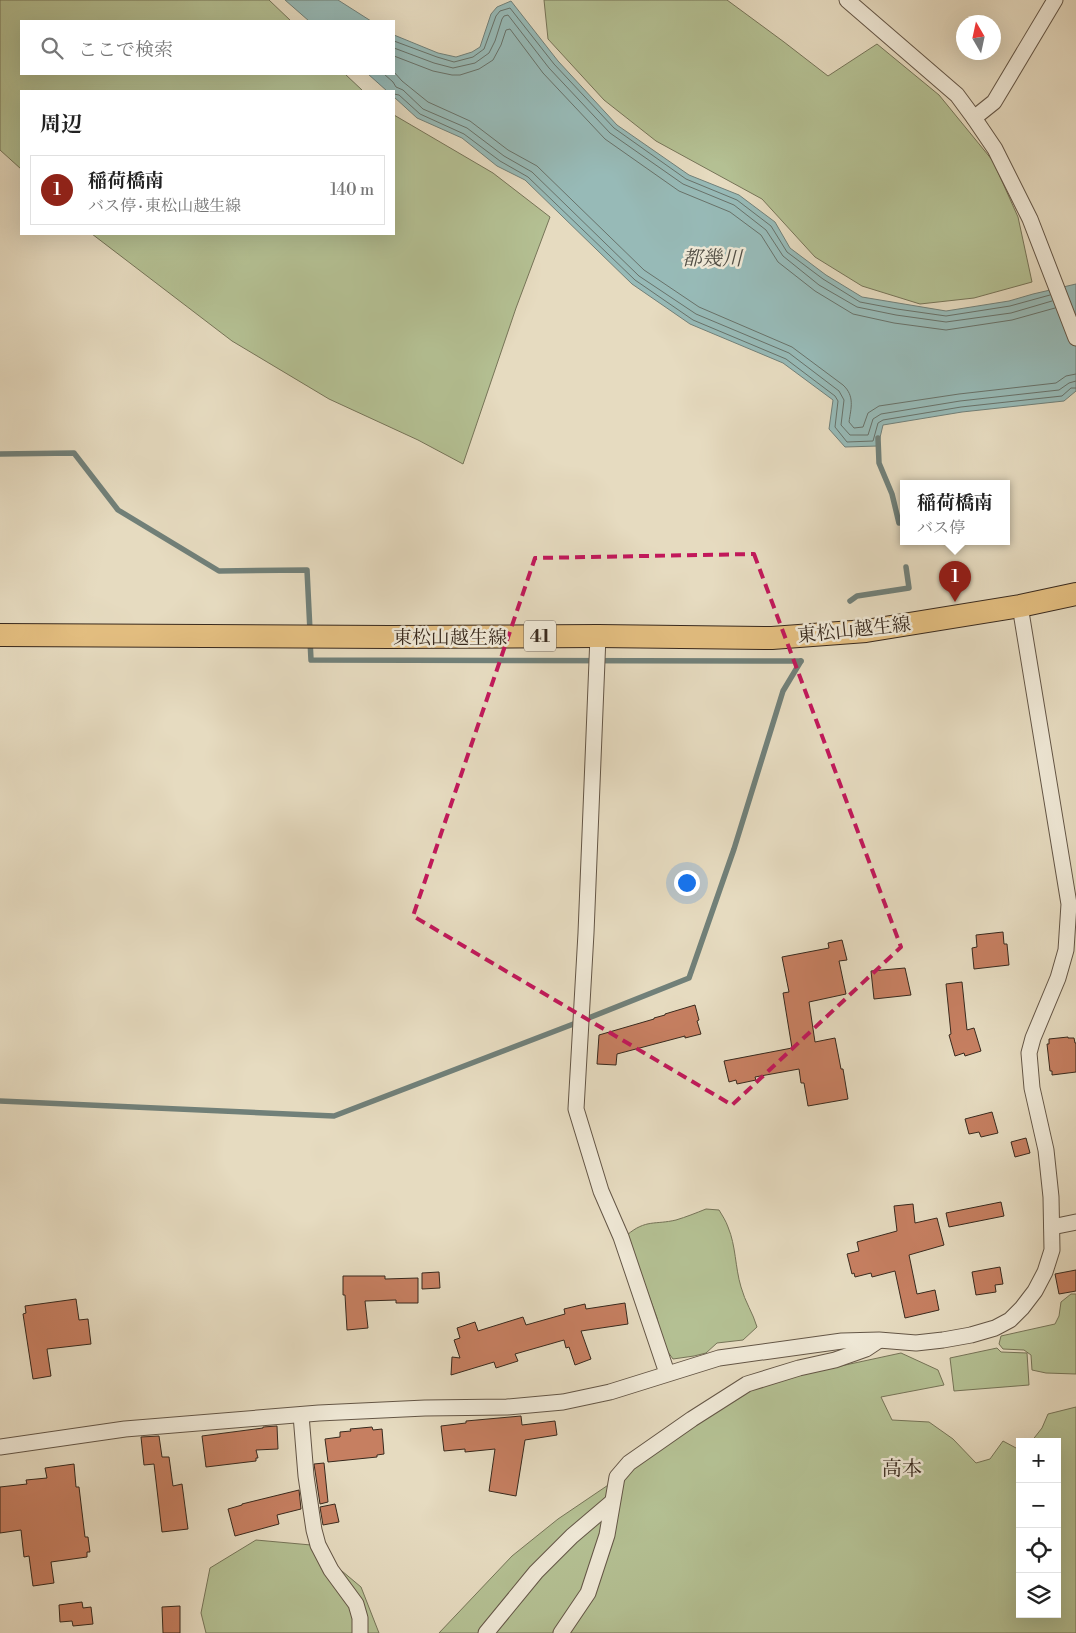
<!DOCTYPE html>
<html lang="ja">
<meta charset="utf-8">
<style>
body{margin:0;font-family:"Libre Bodoni","Noto Serif JP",serif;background:#f6f6f6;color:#222}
.controls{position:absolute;right:15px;bottom:15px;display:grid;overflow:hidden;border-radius:0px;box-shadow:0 5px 20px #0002}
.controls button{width:45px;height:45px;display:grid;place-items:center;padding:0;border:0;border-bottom:1px solid #e0e0e0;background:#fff;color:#222;font:25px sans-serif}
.compass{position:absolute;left:956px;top:15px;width:45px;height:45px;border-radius:50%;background:#fff;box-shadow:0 5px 20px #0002;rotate:351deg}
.you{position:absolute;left:686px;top:882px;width:18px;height:18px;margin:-12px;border:4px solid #fff;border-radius:50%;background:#1a73e8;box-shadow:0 0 0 8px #1a73e833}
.badge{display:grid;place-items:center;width:32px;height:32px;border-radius:50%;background:#8f2418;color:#fff;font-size:16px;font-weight:700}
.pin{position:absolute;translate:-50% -41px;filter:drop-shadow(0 1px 2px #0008)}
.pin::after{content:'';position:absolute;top:26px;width:18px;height:15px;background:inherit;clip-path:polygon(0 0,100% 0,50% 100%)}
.popup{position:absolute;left:900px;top:480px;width:110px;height:65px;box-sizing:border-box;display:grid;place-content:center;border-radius:0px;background:#fff;filter:drop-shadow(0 1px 4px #0005);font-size:16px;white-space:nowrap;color:#767676}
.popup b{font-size:19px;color:#222}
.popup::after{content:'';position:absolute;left:50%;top:100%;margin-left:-10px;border:10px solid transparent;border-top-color:#fff}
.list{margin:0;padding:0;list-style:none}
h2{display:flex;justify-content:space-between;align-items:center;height:65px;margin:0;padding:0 20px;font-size:21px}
h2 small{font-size:16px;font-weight:400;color:#767676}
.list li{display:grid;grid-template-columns:32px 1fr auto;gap:15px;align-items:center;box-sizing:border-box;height:70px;margin:0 10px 10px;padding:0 10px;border:1px solid #e0e0e0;border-radius:0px}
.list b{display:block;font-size:19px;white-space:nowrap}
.list p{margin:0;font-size:16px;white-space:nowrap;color:#767676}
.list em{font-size:16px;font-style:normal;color:#767676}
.icon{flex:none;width:28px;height:28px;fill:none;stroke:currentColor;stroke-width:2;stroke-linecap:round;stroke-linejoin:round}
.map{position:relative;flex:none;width:1076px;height:1633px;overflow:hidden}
.search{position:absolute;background:#fff;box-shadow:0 5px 20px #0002;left:20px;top:20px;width:375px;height:55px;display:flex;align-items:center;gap:12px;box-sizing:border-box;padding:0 18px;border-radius:0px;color:#767676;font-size:19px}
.panel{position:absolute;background:#fff;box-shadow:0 5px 20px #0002;left:20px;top:90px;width:375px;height:145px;border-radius:0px}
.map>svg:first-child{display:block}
.green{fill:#b4c093;stroke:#767458}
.water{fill:#97bab7;stroke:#718079}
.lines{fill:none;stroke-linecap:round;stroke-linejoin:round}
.shore{stroke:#68726a;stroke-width:1}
.stream{stroke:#718079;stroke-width:5.5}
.building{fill:#c67f61;stroke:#38291d}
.street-casing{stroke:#645646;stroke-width:17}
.primary-casing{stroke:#38291d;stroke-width:24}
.street{stroke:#efe8d6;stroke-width:15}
.primary{stroke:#e3be80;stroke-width:22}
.marked{fill:none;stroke:#c2185b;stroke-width:4;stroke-dasharray:10 6;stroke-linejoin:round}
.labels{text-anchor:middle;stroke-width:5;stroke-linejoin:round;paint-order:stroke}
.shield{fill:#efe8d6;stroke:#6f6254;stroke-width:1}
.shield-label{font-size:18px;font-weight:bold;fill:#38291d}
.street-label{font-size:19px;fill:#38291d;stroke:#efe8d6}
.water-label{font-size:20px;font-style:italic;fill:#504d44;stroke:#efe8d6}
.neighbourhood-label{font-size:20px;fill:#38291d;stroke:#efe8d6}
</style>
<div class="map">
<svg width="1076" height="1633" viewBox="0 0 1076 1633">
<rect width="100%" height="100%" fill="#e6dbc0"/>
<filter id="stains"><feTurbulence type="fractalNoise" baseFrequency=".004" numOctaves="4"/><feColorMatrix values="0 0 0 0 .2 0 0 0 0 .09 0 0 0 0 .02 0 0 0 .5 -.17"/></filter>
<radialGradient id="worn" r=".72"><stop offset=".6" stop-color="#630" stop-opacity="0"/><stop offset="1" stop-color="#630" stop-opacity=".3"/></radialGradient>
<g class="green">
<path d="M0 0H269L291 21H21V74H345L363 91H21V169L0 150Z"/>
<path d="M544 0H727L784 42 828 76 877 44 939 95 993 161 1018 217 1032 282 974 298 920 304 862 286 815 257 762 199 656 141 604 100 548 39Z"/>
<path d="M394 115 493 173 550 217 516 308 463 464 418 440 329 399 232 341 92 234H394Z"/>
<path d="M706 1209 719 1210C722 1215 726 1221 728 1227 736 1246 735 1267 741 1287 745 1302 753 1313 757 1327L743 1340 717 1343 706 1353 694 1356 673 1359 663 1345 657 1318 627 1235C646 1219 655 1225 676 1220 686 1217 696 1213 706 1209Z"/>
<path d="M1071 1294H1076V1374L1046 1373 1032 1370 1031 1355 1024 1350 1003 1349 999 1344 1001 1336 1055 1324 1059 1316 1061 1302Z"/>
<path d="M997 1348 1001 1352 1027 1353 1029 1385 954 1391 950 1358Z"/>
<path d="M901 1353 938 1370 944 1385 881 1397 892 1420 929 1422 953 1439 976 1463 990 1459 1003 1441 1016 1448 1020 1446V1614H1057V1442H1031L1042 1428 1048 1414 1076 1407V1633H439L512 1556 558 1519 750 1389 785 1378Z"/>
<path d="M256 1540 311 1545 361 1587 379 1633H206L201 1613 210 1568Z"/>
</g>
<g class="water">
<path d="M285 0H338L371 21H309Z"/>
<path d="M511 1 558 61 617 125 689 175 739 195 775 222 790 248 826 275 862 297 946 311 1009 301 1033 294 1076 284V391L1064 401 962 412 883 425 878 446 845 447 829 429 833 400 783 363 690 324 632 284 525 180 497 166 462 138 417 118 394 97V91H387L368 74H394V35L438 53 456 57 472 52 480 47 491 14 497 7Z"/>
</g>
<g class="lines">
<g class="shore">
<path d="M394 41 437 57 454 62 473 57 484 49 496 16 500 11 510 8 554 64 614 128 686 179 737 200 771 226 787 252 823 279 860 302 897 309 946 316 1010 306 1050 295"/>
<path d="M394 48 434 63 453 68 475 63 489 53 495 41 502 19 504 16 508 15 549 68 610 133 683 184 734 205 766 230 783 256 819 285 857 307 896 315 946 322 1011 313 1052 301"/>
<path d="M394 56 433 71 452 75H460L479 69 493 60 501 45 506 30 510 29 543 73 605 139 679 191 730 212 761 235 778 262 815 291 853 314 894 323 946 330 1012 320 1055 308"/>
<path d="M394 72 402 81 428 102 470 121 508 150 537 166 644 270 699 307 792 347 843 385C855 396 851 408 849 422L854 428 863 427 868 413 879 406 959 394 1056 383 1066 376 1076 374"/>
<path d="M384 74 393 82 396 87 403 90 423 109 467 128 504 156 532 172 639 276 696 314 789 353 839 391 844 400 841 425 850 435H868L873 419 881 414 960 401 1059 390 1069 383 1076 381"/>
<path d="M394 94 399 95 420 114 464 134 500 161 528 177 635 280 693 320 786 359 835 396 838 401 835 427 847 442 873 441 878 423 883 420 961 407 1062 396 1071 388H1076"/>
</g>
<g class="stream">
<path d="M878 438 879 463 892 494 899 523"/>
<path d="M0 454 74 453 118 510 219 571 307 570 310 631"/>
<path d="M850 601 857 596 909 588 906 567"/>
<path d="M310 640 311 660 801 661"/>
<path d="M0 1101 334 1116 576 1023 689 978 734 849 783 691 801 661"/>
</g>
</g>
<g class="building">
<path d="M1003 932 1004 944H1007L1009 965 974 969 972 948 977 947 976 935Z"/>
<path d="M842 940 847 960 839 961 846 994 809 1002 815 1042 835 1038 841 1069H843L848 1099 808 1106 804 1083H801L799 1069 755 1077 756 1080 737 1084 736 1080 729 1082 724 1061 792 1048 783 993 789 992 782 957 829 948 828 943Z"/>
<path d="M905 968 911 995 874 999 871 971Z"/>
<path d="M962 982 967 1030 974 1028 981 1051 965 1056 964 1053 955 1056 949 1035 951 1034 946 984Z"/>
<path d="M695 1005 699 1020 697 1021 701 1034 685 1038V1036L617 1054 616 1065 597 1064 599 1035 654 1019V1018L665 1015V1014Z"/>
<path d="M1068 1037V1038H1074L1075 1043H1076V1072L1052 1075V1071H1050L1047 1044H1049V1039Z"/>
<path d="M992 1112 998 1133 981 1137 979 1132 969 1134 965 1119Z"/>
<path d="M1026 1138 1030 1153 1015 1157 1011 1142Z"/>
<path d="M1001 1202 1004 1216 949 1227 946 1213Z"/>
<path d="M913 1204 915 1223 937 1218 944 1245 909 1255 917 1294 935 1290 939 1310 905 1318 895 1271 872 1277 871 1273 855 1277 854 1273 852 1274 847 1254 859 1251 857 1242 897 1231 894 1206Z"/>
<path d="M1000 1267 1003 1284 995 1285 996 1292 976 1295 972 1272Z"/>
<path d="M1076 1270V1291L1059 1294 1055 1274Z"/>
<path d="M439 1272 440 1288 422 1289V1273Z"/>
<path d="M343 1276H385V1279L418 1278V1303H396V1300L365 1301 368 1328 347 1330 345 1295H343Z"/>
<path d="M76 1299 79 1320 88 1319 91 1344 47 1349 51 1376 33 1379 23 1314 26 1313 25 1306Z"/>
<path d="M625 1303 628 1324 581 1331 591 1359 575 1365 569 1347 566 1348 564 1340 515 1354 518 1361 496 1368 494 1362 451 1375 452 1357 460 1358 454 1340 460 1338 457 1328 475 1322 478 1331 523 1317 526 1325 565 1314 564 1309 585 1304 586 1309Z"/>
<path d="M521 1416 522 1425 555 1421 557 1435 525 1440 516 1496 489 1491 495 1449 465 1452V1449L444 1451 441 1426 466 1423V1421Z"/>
<path d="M277 1426 278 1449 256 1450 258 1458H256V1461L206 1467 202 1436 263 1428V1427Z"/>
<path d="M372 1427 373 1430 382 1429 384 1454 377 1455V1457L328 1462 325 1439 340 1437V1432L351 1431 350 1429Z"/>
<path d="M159 1436 162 1457H169L173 1486 182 1484 188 1529 162 1532 154 1464 144 1465 141 1437Z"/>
<path d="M324 1463 328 1502 320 1504 314 1464Z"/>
<path d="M74 1464 76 1487H79L85 1537H88L90 1552H87V1557L51 1562 54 1583 33 1586 29 1556 24 1557 21 1530 0 1533V1487L27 1484 26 1480 47 1478 45 1468Z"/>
<path d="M299 1490 301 1509 277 1515 279 1524 235 1536 228 1509 242 1505V1504Z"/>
<path d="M335 1504 339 1522 323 1525 320 1507Z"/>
<path d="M82 1602 83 1608 91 1607 93 1624 73 1626 72 1621 60 1622 59 1605Z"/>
<path d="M180 1606V1633H163L162 1607Z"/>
</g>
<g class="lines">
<defs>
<g id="street">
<path d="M847 0 957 95 974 118 995 149 1030 219 1076 338"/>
<path d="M974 118 994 102 1055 0"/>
<path d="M598 636 586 933 576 1109 601 1191 621 1237 667 1373"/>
<path d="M1052 1227 1076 1222"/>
<path d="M301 1415 306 1476 314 1530 318 1545 331 1570 356 1604 360 1618V1633"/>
<path d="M0 1447 125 1429 319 1413 425 1408 507 1407 563 1402 610 1392 719 1358 842 1341 879 1340 916 1343 943 1340 971 1335 995 1328 1010 1320 1022 1308 1035 1291 1045 1272 1052 1250 1051 1197 1046 1150 1032 1088 1029 1053 1033 1038 1058 978 1066 950 1069 904 1020 606"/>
<path d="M486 1633 536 1572 572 1536 612 1502"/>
<path d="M561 1633 588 1593 607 1535 617 1477 629 1463 692 1419 747 1384 799 1368 835 1360 866 1349 878 1341"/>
</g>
<path id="primary" d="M0 635 390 637 598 636 772 638 866 631 1020 606 1076 594"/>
</defs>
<use href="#street" class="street-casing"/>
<use href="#primary" class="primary-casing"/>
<use href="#street" class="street"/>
<use href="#primary" class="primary"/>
</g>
<path class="marked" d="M754 554 901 947 732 1105 413 916 535 558Z"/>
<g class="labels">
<rect class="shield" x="524" y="620.5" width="32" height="31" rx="4"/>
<g class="shield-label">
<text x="540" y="642">41</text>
</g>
<g class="street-label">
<text transform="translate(854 629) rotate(-6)" y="7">東松山越生線</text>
<text x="450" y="644">東松山越生線</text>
</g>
<g class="water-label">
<text x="712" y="265">都幾川</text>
</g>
<g class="neighbourhood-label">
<text x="902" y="1475">高本</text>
</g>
</g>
<rect width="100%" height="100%" filter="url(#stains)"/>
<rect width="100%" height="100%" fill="url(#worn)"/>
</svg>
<div class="controls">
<button>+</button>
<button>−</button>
<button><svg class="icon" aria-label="locate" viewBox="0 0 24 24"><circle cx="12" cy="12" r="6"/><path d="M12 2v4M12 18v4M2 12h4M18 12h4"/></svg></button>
<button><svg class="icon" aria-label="layers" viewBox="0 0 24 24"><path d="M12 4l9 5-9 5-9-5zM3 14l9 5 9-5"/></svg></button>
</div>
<svg class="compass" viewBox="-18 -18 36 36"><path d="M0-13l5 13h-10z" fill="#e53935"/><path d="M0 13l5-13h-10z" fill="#767676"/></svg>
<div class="you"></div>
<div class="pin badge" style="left:955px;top:602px">1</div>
<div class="popup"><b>稲荷橋南</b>バス停</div>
<div class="search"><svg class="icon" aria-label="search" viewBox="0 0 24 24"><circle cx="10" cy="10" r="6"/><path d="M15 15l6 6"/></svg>ここで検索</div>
<section class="panel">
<h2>周辺<small></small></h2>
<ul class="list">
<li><span class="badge">1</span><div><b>稲荷橋南</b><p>バス停 · 東松山越生線</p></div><em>140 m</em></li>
</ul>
</section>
</div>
